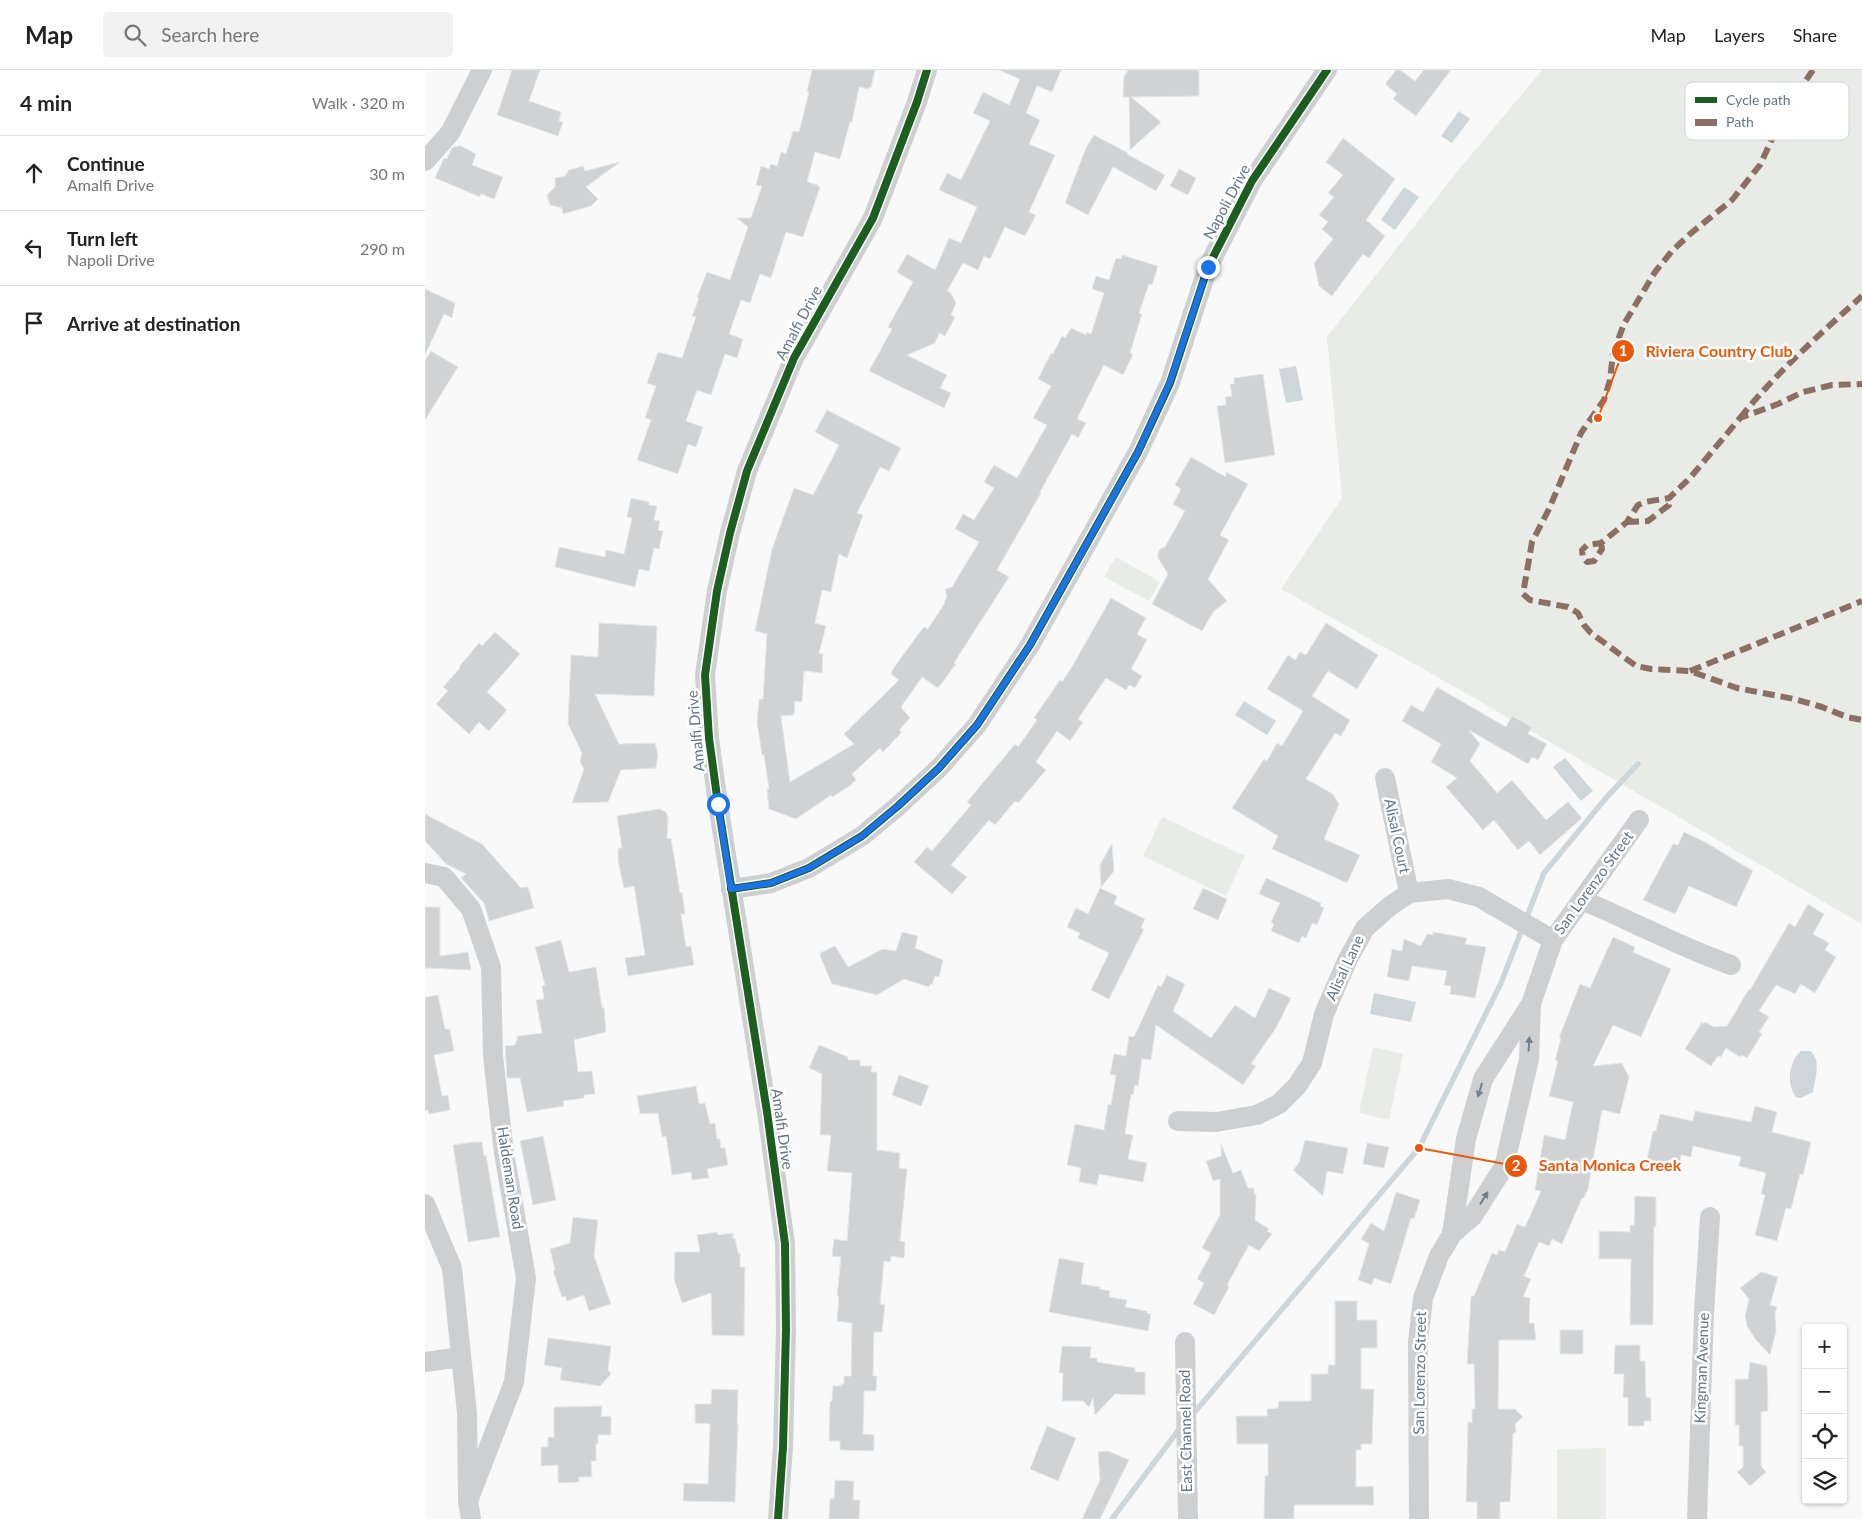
<!DOCTYPE html>
<meta charset="utf-8">
<style>
body{margin:0;font-family:Lato,sans-serif;background:#f2f2f2;color:#222}
.controls{position:absolute;right:15px;bottom:15px;display:grid;overflow:hidden;border-radius:5px;box-shadow:0 1px 4px #0004}
.controls button{width:45px;height:45px;display:grid;place-items:center;padding:0;border:0;border-bottom:1px solid #e0e0e0;background:#fff;color:#222;font:25px sans-serif}
.stop{position:absolute;width:15px;height:15px;margin:-11px;border:4px solid #1a73e8;border-radius:50%;background:#fff}
.stop.end{background:#1a73e8;border-color:#fff;box-shadow:0 1px 5px #0008}
.list{margin:0;padding:0;list-style:none}
h2{display:flex;justify-content:space-between;align-items:center;height:65px;margin:0;padding:0 20px;font-size:21px}
h2 small{font-size:16px;font-weight:400;color:#767676}
.list li{display:grid;grid-template-columns:32px 1fr auto;gap:15px;align-items:center;box-sizing:border-box;height:75px;padding:0 20px;border-top:1px solid #e0e0e0}
.list b{display:block;font-size:19px;white-space:nowrap}
.list p{margin:0;font-size:16px;white-space:nowrap;color:#767676}
.list em{font-size:16px;font-style:normal;color:#767676}
.icon{flex:none;width:28px;height:28px;fill:none;stroke:currentColor;stroke-width:2;stroke-linecap:round;stroke-linejoin:round}
.map{position:relative;flex:none;width:1437px;height:1449px;overflow:hidden}
header{display:flex;align-items:center;gap:30px;box-sizing:border-box;height:70px;padding:0 25px;background:#fff;border-bottom:1px solid #e0e0e0}
header strong{font-size:24px}
nav{display:flex;gap:28px;margin-inline-start:auto;font-size:18px}
.search{width:350px;height:45px;background:#f2f2f2;display:flex;align-items:center;gap:12px;box-sizing:border-box;padding:0 18px;border-radius:5px;color:#767676;font-size:19px}
main{display:flex}
aside{flex:1;background:#fff}
.map>svg:first-child{display:block}
.green{fill:#e8ebe6}
.water{fill:#ced6d9}
.lines{fill:none;stroke-linecap:round;stroke-linejoin:round}
.stream{stroke:#ced6d9;stroke-width:5.5}
.building{fill:#d0d2d3;stroke:#e8e8e8}
.minor{stroke:#cecfd0;stroke-width:20}
.quiet{stroke:#8d6e63;stroke-width:6;stroke-dasharray:12 6;stroke-linecap:butt}
.cycleway-casing{stroke:#fff;stroke-width:11}
.cycleway{stroke:#1b5e20;stroke-width:8}
.oneway{fill:#707f8b}
.route{stroke:#1a73e8;stroke-width:6}
.labels{text-anchor:middle;stroke-width:5;stroke-linejoin:round;paint-order:stroke}
.street-label{font-size:15px;fill:#657683;stroke:#fff}
.key{fill:#fff;stroke:#d1d6da;stroke-width:1}
.key-label{font-size:14px;fill:#657683}
.leader{fill:none;stroke:#e8590c;stroke-width:2}
.callout-dot{fill:#e8590c;stroke:#fff;stroke-width:2}
.mark-label{font-size:15px;text-anchor:middle;font-weight:bold;fill:#fff}
.callout-label{font-size:16px;text-anchor:middle;font-weight:bold;fill:#e8590c;stroke:#fff;stroke-width:5;stroke-linejoin:round;paint-order:stroke}
</style>
<header>
<strong>Map</strong>
<div class="search"><svg class="icon" aria-label="search" viewBox="0 0 24 24"><circle cx="10" cy="10" r="6"/><path d="M15 15l6 6"/></svg>Search here</div>
<nav><a>Map</a><a>Layers</a><a>Share</a></nav>
</header>
<main>
<aside>
<h2>4 min<small>Walk · 320 m</small></h2>
<ul class="list">
<li><svg class="icon" aria-label="ahead" viewBox="0 0 24 24"><path d="M12 20V5M6 11l6-6 6 6"/></svg><div><b>Continue</b><p>Amalfi Drive</p></div><em>30 m</em></li>
<li><svg class="icon" aria-label="left" viewBox="0 0 24 24"><path d="M17 20v-9H6M10 6l-5 5 5 5"/></svg><div><b>Turn left</b><p>Napoli Drive</p></div><em>290 m</em></li>
<li><svg class="icon" aria-label="arrive" viewBox="0 0 24 24"><path d="M6 21V4h12l-3 4 3 4H6"/></svg><div><b>Arrive at destination</b></div></li>
</ul>
</aside>
<div class="map">
<svg width="1437" height="1449" viewBox="0 0 1437 1449">
<rect width="100%" height="100%" fill="#f9f9f9"/>
<g class="green">
<path d="M1117 0H1437V854L1037 621 856 519 917 428 902 267 1031 103Z"/>
<path d="M691 487 735 512 724 531 679 507Z"/>
<path d="M737 747 820 786 801 826 718 786Z"/>
<path d="M948 977 978 984 964 1050 934 1043Z"/>
<path d="M1181 1378V1449H1132V1379Z"/>
</g>
<g class="water">
<path d="M1034 41 1045 49 1027 73 1016 66Z"/>
<path d="M979 117 994 127 970 160 956 150Z"/>
<path d="M871 296 878 330 861 333 854 299Z"/>
<path d="M819 631 851 651 842 665 810 645Z"/>
<path d="M1140 688 1168 721 1156 731 1128 697Z"/>
<path d="M949 923 991 932 986 952 945 944Z"/>
<path d="M1376 981H1385C1397 990 1390 1008 1388 1022L1376 1028 1371 1027C1361 1014 1364 991 1376 981Z"/>
</g>
<g class="lines">
<g class="stream">
<path d="M768 1344 994 1078 1076 913 1119 803 1181 728 1213 694"/>
<path d="M687 1449 755 1358"/>
</g>
</g>
<g class="building">
<path d="M87 0H115L104 31 136 42 134 51 138 52 133 66 72 45Z"/>
<path d="M387 0H450L446 18 444 17 443 19 434 17 427 52H425L415 89 390 82 382 112 393 115V117H395L378 167 361 162 346 208 335 204 325 233 316 230 304 264 318 269 312 288 300 284 286 325 272 320 261 351 278 357 271 377 263 374 253 404 212 390 226 350 220 348 231 316 222 313 233 282 257 288 271 247 267 246 274 228 272 227 282 202 305 210 323 157 312 148H326L337 116 331 115 336 96 344 99 346 94 352 96 356 82 361 84 368 61 374 62 384 22 382 21Z"/>
<path d="M574 0H636L627 22 612 16 601 43 615 50 604 74 630 85 604 142 611 145 600 166 580 157 565 189 559 186 553 200 538 193 522 221 525 222 531 233 526 245 530 247 520 266 514 263 510 273 482 285 522 305 515 318 526 323 519 338 444 301 467 259 463 257 488 212 472 202 482 184 510 200 524 168 536 173 552 137 514 120 522 103 536 110 565 51 548 43 558 22 584 35 595 9Z"/>
<path d="M703 0H774V26L706 27 736 52 705 80 704 27H698L699 7Z"/>
<path d="M971 0H975L990 11 999 0H1026L991 46 968 29 972 24 960 14Z"/>
<path d="M669 65 703 83 702 84 740 105 731 121 688 97 663 145 640 133 661 78Z"/>
<path d="M918 68 970 109 941 150 960 166 944 188 938 184 907 226 894 216 889 193 908 169 897 159 903 152 894 145 909 127 903 123 918 105 901 92Z"/>
<path d="M34 75 51 84 47 95 78 107 69 129 56 124 55 127 10 108 19 88 22 89 26 79 30 76 33 77Z"/>
<path d="M195 92 161 117 173 129 166 136 138 144 137 138 125 135 122 125 130 117V108L140 106 144 100 158 96 160 101Z"/>
<path d="M754 99 771 108 763 125 745 116Z"/>
<path d="M697 185 733 196 727 215 724 214 714 243 717 244 705 283 708 285 698 305 679 295 652 349 661 353 653 368 647 364 615 422 616 423 572 500 584 507 529 593 531 594 513 618 497 607 476 637 485 648 474 660 477 662 458 682 455 678 427 704 431 710 427 713 428 714 407 727 406 725 371 749 344 739 342 719H344L339 685H337L332 652 334 629H338L342 564 330 561 347 479 369 418 388 425 414 375 390 362 402 340 476 378 464 401 455 397 432 443 438 445 422 488 414 484 406 522 397 520 390 553 401 556 394 583 398 584 397 603 379 601 377 632 370 631 369 645 356 646 365 712 429 674 419 664 474 610 466 604 468 599 494 563 499 557 503 559 520 533 519 532 522 527 520 519 527 517 554 472 530 459 538 444 549 450 569 418 559 412 569 395 592 408 622 355 608 348 626 316 613 309 626 283 628 284 637 266 640 268 646 258 661 265V262L666 264 679 223 667 219 671 206 684 210 691 188 696 189Z"/>
<path d="M0 219 30 233 27 248 19 244 0 285Z"/>
<path d="M6 281 33 297 0 350V290Z"/>
<path d="M838 304 850 385 800 393 792 336 801 335 800 327 807 326 805 314H809V308Z"/>
<path d="M766 387 801 407V402L823 414 795 465 804 470 783 509 802 531 789 541 777 561 727 534 743 504 733 488V483L735 479 740 477 760 441 748 434 756 419 750 415Z"/>
<path d="M206 428 224 432V435L232 436 229 450 235 451 233 460 238 461 234 479 229 478 224 501 214 499 210 517 130 497 134 477 180 487 181 480 199 484 207 448 202 447Z"/>
<path d="M686 528 721 548 712 564 722 570 706 599 717 606 710 618 704 615 701 620 681 608 653 649 658 652 645 671 632 661 611 692 621 700 593 733 590 731 570 755 564 750 526 795 542 807 527 824 489 792 502 777 507 781 546 735 542 732 590 674 593 677 612 650 609 648 635 610 637 612 648 595Z"/>
<path d="M174 553 232 556 229 626 170 624 194 674 230 673 233 685 231 698 196 700 183 732 147 733 159 699 155 692 157 683 143 654 146 585 173 587Z"/>
<path d="M901 553 953 585 932 619 903 601 887 626 925 650 916 666 910 663 881 709 908 724 914 734 899 769 935 785 922 813 847 779 853 766 807 738 839 689 842 691 852 673 857 676 878 641 842 619 863 585 870 590 875 582 881 585Z"/>
<path d="M70 562 95 584 62 622 82 640 64 661 54 652 44 664 11 634 23 621 18 617 35 598 34 597 54 573 57 576Z"/>
<path d="M1012 617 1081 657 1087 646 1107 657 1103 664 1122 674 1113 690 1107 687 1103 694 1044 660 1055 674 1045 691 1072 723 1087 710 1121 750 1143 732 1157 748 1115 785 1104 771 1093 780 1069 750 1058 760 1021 717 1032 708 1006 692 1016 674 977 651 986 635 998 642Z"/>
<path d="M234 739 241 742 243 747 242 769 246 768 255 823 257 822 260 844H256L261 877 266 876 269 895 203 906 200 888 220 885 209 816 199 818 193 791V778H197L192 746Z"/>
<path d="M0 744 57 774 96 818 103 817 109 838 64 851 59 833 36 808 41 804 21 794 0 771Z"/>
<path d="M1259 762 1280 772 1328 801 1311 837 1264 816 1250 844 1218 830 1248 774 1253 775Z"/>
<path d="M687 773 689 801 676 817 675 795Z"/>
<path d="M841 808 896 833 895 836 899 838 892 855 887 853 881 868 877 866 874 873 846 861 849 854 846 852 855 833 834 824Z"/>
<path d="M675 818 692 826 689 834 720 849 716 858 719 859 684 929 666 920 684 883 653 868 655 863 642 857 651 838 663 844Z"/>
<path d="M778 818 802 829 793 850 768 839Z"/>
<path d="M1383 834 1399 844 1388 864 1404 873 1400 880 1411 887 1390 923 1376 914 1370 924 1351 915 1334 941 1344 947 1334 962 1337 964 1322 988 1317 985 1315 987 1301 978 1296 987 1293 986 1286 996 1260 979 1277 952 1279 954 1280 952 1289 957 1302 956 1324 919 1325 920 1364 853 1370 857Z"/>
<path d="M0 837H15V886L43 882 46 900 0 898Z"/>
<path d="M477 862 493 866 490 878 518 890 514 907 510 906 507 915 505 914 504 917 479 909 452 925 407 914 395 886H396L395 883 410 876 423 897 458 879 471 881Z"/>
<path d="M1008 862 1042 868 1040 874 1061 877 1050 928 1025 924 1026 916 1019 915 1022 901 987 896 984 911 962 907 967 879 977 881 979 869 996 876 1002 864 1008 865Z"/>
<path d="M1188 867 1210 877 1208 882 1246 899 1216 967 1188 955 1168 996 1197 993 1204 1007 1195 1044 1177 1040 1163 1119 1159 1128H1157L1137 1174 1127 1169 1124 1176 1114 1172 1099 1206 1106 1209 1098 1227 1105 1228 1104 1253H1109L1111 1270H1074L1073 1339H1090L1098 1347 1090 1354 1091 1362 1088 1364 1085 1432H1075V1449H1052V1432H1041L1043 1352 1047 1353V1339H1050L1049 1294H1042L1046 1226H1049L1067 1183 1072 1185 1074 1180 1080 1182 1092 1154 1100 1157 1116 1121 1110 1120 1119 1065 1140 1070 1148 1032 1124 1026 1133 991 1130 990 1136 968H1134L1155 914 1165 918Z"/>
<path d="M136 870 144 902 171 897 177 938H179L181 962 149 970 153 1002 167 1001 170 1024 159 1025V1028L138 1031 139 1036 102 1042 95 1008H82L80 976 90 975 93 966 117 963 111 930 119 929 117 916 120 915 110 877Z"/>
<path d="M742 905 760 914 748 941 786 968 810 935 830 948 844 918 866 928 851 958 826 994 831 996 818 1015 731 955 726 990 717 989 713 1016 710 1015 708 1025 706 1024 700 1064 708 1065 703 1089 722 1093 718 1112 674 1104 672 1115 654 1112 656 1098 642 1095 650 1054 679 1060 683 1034 686 1035 691 1005H685L689 984 701 986 704 966 709 967 733 915 736 917Z"/>
<path d="M13 925 20 959H25L29 981 9 985 17 1026 23 1025 25 1040 4 1044 3 1040 0 1041V927Z"/>
<path d="M394 975 423 987V990H435V996H447L446 1002H452V1080L475 1083 474 1098 482 1099 475 1171 480 1172 479 1188 466 1186 465 1192 459 1191 455 1234 460 1235 457 1262H449L448 1306H452L451 1321H439L438 1364 449 1365V1381L415 1380V1371H404L405 1331H407L408 1316H416V1314H419V1306H426L427 1253 412 1251 414 1226H412L416 1187 407 1186 409 1169 422 1171 427 1103 402 1101 406 1065H395L397 1004 384 998Z"/>
<path d="M474 1005 504 1016 496 1036 467 1025Z"/>
<path d="M271 1016 274 1034 280 1033 285 1054 290 1053 292 1069H295L296 1078H300L303 1095 282 1099 284 1108 267 1110 266 1102 247 1105 241 1066 237 1067 233 1043 215 1044 212 1026Z"/>
<path d="M1330 1036 1352 1042 1347 1062 1386 1072 1378 1105 1375 1104 1366 1139 1361 1138 1352 1171 1330 1165 1340 1125 1336 1124 1341 1103 1314 1096 1316 1087 1268 1076 1266 1087 1256 1085 1255 1092 1244 1090 1241 1103 1220 1099 1228 1061H1231L1235 1044 1268 1051 1270 1041 1326 1052Z"/>
<path d="M118 1066 131 1130 108 1135 95 1071Z"/>
<path d="M880 1070 923 1078 918 1104 902 1101 898 1126 868 1100 874 1093Z"/>
<path d="M48 1072H57L59 1086 61 1085 75 1167 43 1172 28 1075Z"/>
<path d="M942 1073 964 1077 959 1098 938 1094Z"/>
<path d="M796 1074 808 1103 816 1100 823 1118H829V1124H831L830 1150 844 1159 842 1161 847 1164 834 1181 824 1175 802 1215 804 1217 789 1245 768 1234 779 1213 772 1209 786 1183 777 1178 795 1145V1109L788 1111 781 1091 796 1086Z"/>
<path d="M971 1122 995 1130 989 1149 986 1148 966 1214 949 1208 947 1215 933 1210 944 1174 936 1169 946 1153 959 1161Z"/>
<path d="M1210 1126 1231 1127V1157H1229L1228 1255H1205L1206 1189H1174V1161L1205 1162V1155H1209Z"/>
<path d="M148 1147 173 1150 169 1186 186 1234 164 1241 159 1225 142 1231 140 1226 137 1227 128 1201 130 1200 125 1179 145 1173Z"/>
<path d="M292 1162 293 1165 308 1163V1169L310 1168 313 1183H315V1197H320L319 1266 287 1265 286 1223 257 1233 249 1209 250 1182H275L272 1165Z"/>
<path d="M634 1188 659 1193 656 1214 675 1217 674 1219 685 1221 684 1227 702 1230 700 1237 722 1241V1243L726 1244 723 1261 624 1242Z"/>
<path d="M1336 1202 1353 1207 1345 1235 1352 1237 1350 1243 1351 1261 1345 1285 1331 1270 1322 1256 1320 1246 1324 1229 1315 1218Z"/>
<path d="M910 1231H932V1250H952V1278H936V1319H949L947 1374H936V1380H931V1417L948 1416 949 1435H869V1449H839L840 1406 843 1405V1374H812L811 1346H842V1339L853 1338 854 1331H886V1304H903V1295H910Z"/>
<rect x="1135" y="1260" width="23" height="24"/>
<path d="M123 1268 186 1276 183 1300 186 1304 175 1316 135 1310 137 1298 119 1295Z"/>
<path d="M1190 1275H1215V1291H1220L1221 1327 1226 1328V1351H1219V1356H1203V1328L1198 1327 1199 1304H1189Z"/>
<path d="M637 1276 666 1277 665 1288H672V1292L710 1298V1302H720V1325L690 1324 670 1345 668 1328 664 1337 658 1331H637L638 1303H634Z"/>
<path d="M1325 1292 1342 1296 1343 1341 1336 1342V1396L1341 1402 1325 1416 1312 1402 1318 1397V1376H1314V1355H1310V1309H1323Z"/>
<path d="M287 1319 313 1320 312 1354H313L310 1432 258 1431 259 1413 283 1414 285 1354 270 1353V1334H286Z"/>
<path d="M177 1336 176 1347 186 1346V1365H173V1374H171V1391H166L167 1407H154V1412L133 1413V1395L116 1396V1377H123V1367H129V1337Z"/>
<path d="M622 1356 651 1368 633 1411 605 1399Z"/>
<path d="M683 1381 704 1390 675 1449H657L675 1410 673 1382Z"/>
<path d="M410 1410 429 1411 428 1430H435L434 1449H404L405 1429H409Z"/>
</g>
<g class="lines">
<g class="minor">
<path d="M0 91 25 63 57 0"/>
<path d="M960 708 984 823"/>
<path d="M0 803 19 807 46 839 66 897 68 986 79 1083 101 1208 89 1312 43 1431"/>
<path d="M306 819 346 813 384 798 437 766 473 736 514 698 552 655 605 575 713 382 745 313 783 197 827 111 902 0"/>
<path d="M1157 830C1207 851 1255 877 1306 895"/>
<path d="M753 1051 791 1052 832 1045 854 1034 872 1016 887 993 899 944 922 891 940 858 965 836 984 823 1023 819 1054 827 1128 870"/>
<path d="M0 1134 27 1198 42 1343 43 1431 46 1449"/>
<path d="M1027 1164 1047 1147 1079 1097 1104 989 1106 935"/>
<path d="M760 1272 763 1449"/>
<path d="M0 1292 36 1287"/>
<path d="M353 1449 358 1377 361 1259 360 1174 342 1042 293 734 284 668 280 605 292 521 305 463 322 401 369 288 448 148 492 32 502 0"/>
<path d="M994 1449 993 1272 998 1228 1014 1186 1027 1164 1041 1069 1058 1009 1106 934 1128 870 1214 750"/>
<path d="M1272 1449 1279 1242 1285 1147"/>
</g>
<g class="quiet">
<path d="M1388 0 1360 41 1335 95 1307 130 1265 164 1247 181 1230 202 1199 254 1188 283 1185 310 1179 330 1156 363 1124 439 1107 472 1098 524 1105 530 1143 537 1153 543 1159 555 1166 563 1211 596 1226 599 1265 601 1312 618 1369 629 1397 637 1422 647 1437 650"/>
<path d="M1315 348C1351 303 1394 265 1437 226"/>
<path d="M1202 452 1223 451 1244 435V428"/>
<path d="M1176 473 1177 479 1169 491 1162 492 1158 488 1157 480 1162 475 1176 473 1202 452 1213 435 1220 432 1244 428 1265 408 1315 348 1353 334 1378 322 1407 315 1437 314"/>
<path d="M1265 601 1437 531"/>
</g>
<defs>
<g id="cycleway">
<path d="M306 819 346 813 384 798 437 766 473 736 514 698 552 655 605 575 713 382 745 313 783 197 827 111 902 0"/>
<path d="M353 1449 358 1377 361 1259 360 1174 342 1042 293 734 284 668 280 605 292 521 305 463 322 401 369 288 448 148 492 32 502 0"/>
</g>
</defs>
<use href="#cycleway" class="cycleway-casing"/>
<use href="#cycleway" class="cycleway"/>
</g>
<defs><path id="oneway-solid" d="M-6-.8H1V-3.2L6.5 0L1 3.2V.8H-6Z" transform="scale(1.25)"/></defs>
<g class="oneway">
<use href="#oneway-solid" transform="translate(1104 974) rotate(-87)"/>
<use href="#oneway-solid" transform="translate(1055 1020) rotate(106)"/>
<use href="#oneway-solid" transform="translate(1059 1128) rotate(-58)"/>
</g>
<g class="lines">
<path class="route" d="M293 734 306 819 346 813 384 798 437 766 473 736 514 698 552 655 605 575 713 382 745 312 783 197"/>
</g>
<g class="labels">
<g class="street-label">
<text transform="translate(802 132) rotate(-62)" y="5">Napoli Drive</text>
<text transform="translate(374 253) rotate(-62)" y="5">Amalfi Drive</text>
<text transform="translate(271 661) rotate(-95)" y="5">Amalfi Drive</text>
<text transform="translate(972 766) rotate(78)" y="5">Alisal Court</text>
<text transform="translate(1169 813) rotate(-54)" y="5">San Lorenzo Street</text>
<text transform="translate(920 898) rotate(-65)" y="5">Alisal Lane</text>
<text transform="translate(357 1059) rotate(82)" y="5">Amalfi Drive</text>
<text transform="translate(85 1108) rotate(81)" y="5">Haldeman Road</text>
<text transform="translate(1277 1298) rotate(-88)" y="5">Kingman Avenue</text>
<text transform="translate(995 1303) rotate(-89)" y="5">San Lorenzo Street</text>
<text transform="translate(761 1361) rotate(-91)" y="5">East Channel Road</text>
</g>
</g>
<rect x="1260" y="12" width="164" height="58" rx="8" class="key"/>
<rect x="1270" y="27" width="22" height="6" fill="#1b5e20"/>
<rect x="1270" y="49" width="22" height="7" fill="#8d6e63"/>
<g class="key-label">
<text x="1301" y="35">Cycle path</text>
<text x="1301" y="57">Path</text>
</g>
<path class="leader" d="M1173 348L1198 281M994 1078L1091 1096"/>
<g class="callout-dot">
<circle cx="1173" cy="348" r="5"/>
<circle cx="994" cy="1078" r="5"/>
<circle cx="1198" cy="281" r="12"/>
<circle cx="1091" cy="1096" r="12"/>
</g>
<g class="mark-label">
<text x="1198" y="286">1</text>
<text x="1091" y="1101">2</text>
</g>
<g class="callout-label">
<text x="1294" y="287">Riviera Country Club</text>
<text x="1185" y="1101">Santa Monica Creek</text>
</g>
</svg>
<div class="controls">
<button>+</button>
<button>−</button>
<button><svg class="icon" aria-label="locate" viewBox="0 0 24 24"><circle cx="12" cy="12" r="6"/><path d="M12 2v4M12 18v4M2 12h4M18 12h4"/></svg></button>
<button><svg class="icon" aria-label="layers" viewBox="0 0 24 24"><path d="M12 4l9 5-9 5-9-5zM3 14l9 5 9-5"/></svg></button>
</div>
<div class="stop" style="left:293px;top:734px"></div>
<div class="stop end" style="left:783px;top:197px"></div>
</div>
</main>
